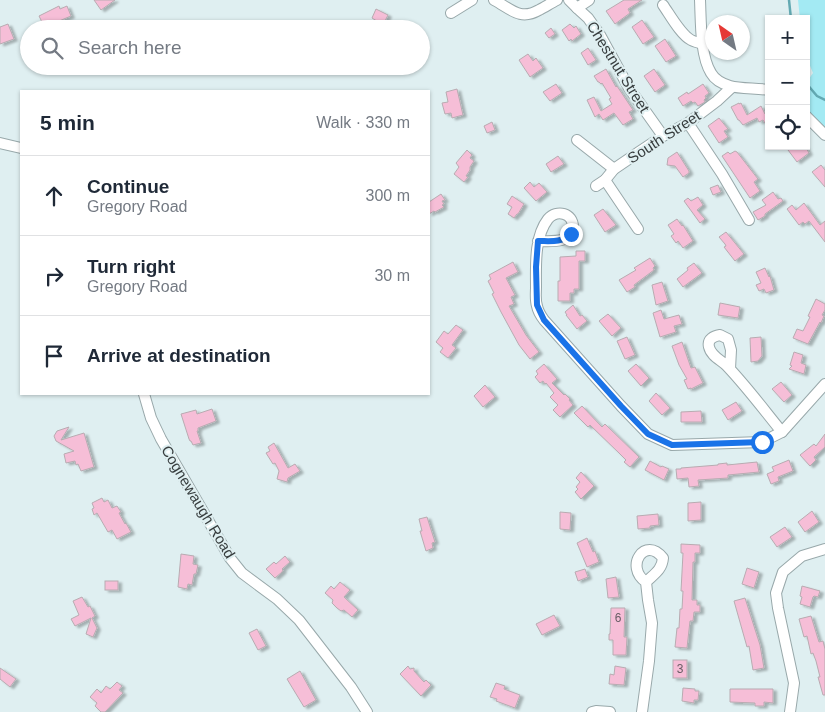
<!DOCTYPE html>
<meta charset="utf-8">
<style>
body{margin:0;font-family:Helvetica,sans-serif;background:#f2f2f3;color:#1f2937}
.controls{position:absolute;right:15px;top:15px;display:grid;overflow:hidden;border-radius:0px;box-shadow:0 1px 4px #0004}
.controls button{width:45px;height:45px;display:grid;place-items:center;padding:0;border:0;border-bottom:1px solid #e0e1e3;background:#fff;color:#1f2937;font:25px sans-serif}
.compass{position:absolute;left:705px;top:15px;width:45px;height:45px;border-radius:50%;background:#fff;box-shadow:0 1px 4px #0004;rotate:326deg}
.stop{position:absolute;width:15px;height:15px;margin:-11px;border:4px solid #1a73e8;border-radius:50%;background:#fff}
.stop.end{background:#1a73e8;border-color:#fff;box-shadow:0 1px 5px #0008}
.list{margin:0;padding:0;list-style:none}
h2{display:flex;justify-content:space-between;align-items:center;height:65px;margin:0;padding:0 20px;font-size:21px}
h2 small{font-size:16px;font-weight:400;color:#747a83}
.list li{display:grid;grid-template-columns:32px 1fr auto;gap:15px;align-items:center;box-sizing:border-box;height:80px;padding:0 20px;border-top:1px solid #e0e1e3}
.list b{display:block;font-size:19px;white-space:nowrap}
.list p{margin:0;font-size:16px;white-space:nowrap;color:#747a83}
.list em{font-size:16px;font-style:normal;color:#747a83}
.icon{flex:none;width:28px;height:28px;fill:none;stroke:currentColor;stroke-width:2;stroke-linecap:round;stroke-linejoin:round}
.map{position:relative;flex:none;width:825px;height:712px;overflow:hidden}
.search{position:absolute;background:#fff;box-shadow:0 1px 4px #0004;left:20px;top:20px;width:410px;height:55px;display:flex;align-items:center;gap:12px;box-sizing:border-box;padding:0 18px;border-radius:28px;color:#747a83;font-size:19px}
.panel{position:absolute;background:#fff;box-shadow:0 1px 4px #0004;left:20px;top:90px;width:410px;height:305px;border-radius:0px}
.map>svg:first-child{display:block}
.green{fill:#a3eaf3}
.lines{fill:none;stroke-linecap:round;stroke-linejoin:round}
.stream{stroke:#63a9b2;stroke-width:2.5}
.building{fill:#f6bed7;stroke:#b8abb1;filter:url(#shadow)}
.minor-casing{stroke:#98a8aa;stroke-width:12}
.minor{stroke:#fff;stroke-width:10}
.route{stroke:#1a73e8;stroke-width:6}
.labels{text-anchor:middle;stroke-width:4;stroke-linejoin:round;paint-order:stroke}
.number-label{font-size:12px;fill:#675d64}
.street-label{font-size:15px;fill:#373d3e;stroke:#dfeff1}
</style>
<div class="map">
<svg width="825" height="712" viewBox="0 0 825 712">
<defs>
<filter id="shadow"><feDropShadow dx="3.5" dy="2" stdDeviation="1" flood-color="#0004"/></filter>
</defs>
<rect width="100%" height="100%" fill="#dfeff1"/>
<path class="green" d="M798 0H825V130L806 111V83L813 73 806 56V19H800Z"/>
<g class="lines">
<g class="stream">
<path d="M789 0 791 19"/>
<path d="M806 83 817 96 825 100"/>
</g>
</g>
<g class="building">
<path d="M94 0H115L101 10Z"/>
<path d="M624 0H642L628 9 630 13 615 24 606 11Z"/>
<path d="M59 6 60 9 67 6 71 16 52 24 51 23 44 26 39 16Z"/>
<path d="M376 9 388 15 383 25 372 18Z"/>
<path d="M642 20 654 37 643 44 632 27Z"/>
<path d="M8 24 14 39 0 44V27Z"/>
<path d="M570 24 574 28 576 26 581 34 572 41 571 39 569 41 562 30Z"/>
<path d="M551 28 555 34 549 38 545 33Z"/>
<path d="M665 39 676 56 666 62 655 46Z"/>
<path d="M588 48 596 60 588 65 581 53Z"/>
<path d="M528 54 533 61 536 58 543 68 530 77 519 60Z"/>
<path d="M606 69 616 87 617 86 633 110 629 112 633 119 623 125 614 113 603 120 599 114 595 117 587 100 594 97 601 111 612 104 609 99 611 98 602 83 601 84 599 82H598L594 76Z"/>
<path d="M654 69 665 85 655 92 644 76Z"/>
<path d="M556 84 562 93 550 101 543 92Z"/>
<path d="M703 84 709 93 705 96 706 98 704 100 705 102 698 106 695 102 693 103 691 101 683 106 678 98 687 92 688 94Z"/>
<path d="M457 89 463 115 452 118 451 113 445 114 442 103 448 102 446 92Z"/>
<path d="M739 103V104L741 103 747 115 761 106 765 114 769 112V120L765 123 763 120 759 122 757 118 743 125 739 120H738L731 107Z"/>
<path d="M719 118 728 129 724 131 728 137 719 143 708 126Z"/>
<path d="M492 122 495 130 487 133 484 126Z"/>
<path d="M785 146H805L809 153 797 162Z"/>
<path d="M467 150 472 155 470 158 474 161 470 167V170L466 176 468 177 464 182 454 174 459 167 456 163Z"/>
<path d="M735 151 737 152 758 179 754 182 760 191 750 198 722 156 728 152 730 154Z"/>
<path d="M677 152 689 171V173L683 177 675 166 667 165 668 158Z"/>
<path d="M558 156 564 164 551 172 546 164Z"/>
<path d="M821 165 825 170V187L812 172Z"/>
<path d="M530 182 534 187 539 183 547 192 536 201 524 188Z"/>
<path d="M718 185 721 192 713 195 710 188Z"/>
<path d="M773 192 778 199 781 198 783 201 765 214V216L758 220 753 212 766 205 762 200Z"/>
<path d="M441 194 445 200 442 201 444 204 442 205 444 207 435 212 434 211 429 214V202Z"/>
<path d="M512 196 524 204 518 214H517L514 218 508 214 512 207 507 204Z"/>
<path d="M698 197 703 205 697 210 705 219 700 223 684 201 688 198 691 201Z"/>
<path d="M804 203 820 225 825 221V242L809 221 805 224 803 222 799 225 787 209 792 205 796 210Z"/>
<path d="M603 209 616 225 605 232 594 215Z"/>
<path d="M677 219 682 226 683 225 693 241 683 248 678 241 676 243 671 236 674 234 668 225Z"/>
<path d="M726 232 744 254 735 261 724 247 726 246 725 244 719 237Z"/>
<path d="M576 251H585V261H579V289H574V293H570V301H558V281H560V257L576 256Z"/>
<path d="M650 258 655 266 653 268 654 270 634 285 635 287 627 292 619 280 636 270 634 268Z"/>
<path d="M513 262 518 272 506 278 515 295 511 297 514 304 509 306 526 335 539 352 530 359 519 345 501 312 492 294 494 293 488 281 491 279 489 275Z"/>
<path d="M694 263 702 273 683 287 677 279 688 270 687 268Z"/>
<path d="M765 268 769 277 770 276 774 290 766 293 764 289 759 291 756 285 761 283 756 272Z"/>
<path d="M662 282 668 301 656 305 652 285Z"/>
<path d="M816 299 825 304V310L822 315 824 316 821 323 820 322 808 344 793 338 797 329 803 331 810 317 808 316Z"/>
<path d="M720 303 740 307 738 318 718 315Z"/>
<path d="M573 305 580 316 582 315 587 321 577 329 566 315H567L565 312Z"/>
<path d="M661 310 664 319 679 315 682 324 674 326 676 332 660 337 653 313Z"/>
<path d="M608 314 621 328 612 336 599 321Z"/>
<path d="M456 325 463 330 452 345 456 348 448 358 440 352 443 348 436 342 444 331 448 334Z"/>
<path d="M627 337 635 355 625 359 617 341Z"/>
<path d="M761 337 762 356 758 361 751 362 750 338Z"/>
<path d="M682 342 691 368 695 367 703 383 691 389V388L688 389 684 380 687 379 679 365 672 346Z"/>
<path d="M794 352 803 355 801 363 806 365 804 374 789 369 792 366 790 365Z"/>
<path d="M544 364 557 379 552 383 564 395 565 394 570 399 569 400 573 405 560 417 553 410 558 405 550 397 554 393 546 383 545 384 543 381 540 383 535 377 538 374 536 371Z"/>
<path d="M636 364 649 378 641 386 628 371Z"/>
<path d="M781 382 792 395 784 402 772 389Z"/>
<path d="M485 385 495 397 483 407 474 396Z"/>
<path d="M656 393 670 408 662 415 649 401Z"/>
<path d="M736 402 742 411 728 420 722 410Z"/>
<path d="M582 406 602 427 605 424 639 457 630 467 624 462 626 460 620 454 590 425 588 427 574 413Z"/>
<path d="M212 409 216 421 198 428V431H197L201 443 193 445 191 441H190L189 439 181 414 196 410 197 414Z"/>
<path d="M701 411 702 422H681V412Z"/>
<path d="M69 427 61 440 84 433 94 467 81 471 78 464 76 465 75 461 66 463 64 454 74 451 56 441 54 436 57 431Z"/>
<path d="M825 434V447L814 457 816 460 810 466 800 455 814 444 816 446Z"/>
<path d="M274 443 288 468 295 464 300 471 288 478 287 482 277 479 279 471 275 463 273 464 266 453 270 451 268 447Z"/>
<path d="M789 460 793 471 778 477 779 481 771 484 767 474 774 471 772 467Z"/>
<path d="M650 461 661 467 662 466 669 469 664 480 645 470Z"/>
<path d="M757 462 759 472 728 475V478L698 480 699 486 689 487 688 478 677 479 676 469H681V468L718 465V464L727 463V465Z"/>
<path d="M581 472 594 486 581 499 575 492 578 489 576 487 580 482 576 478Z"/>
<path d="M102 498 104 502 108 500 112 508 117 506 121 512 119 513 125 524 126 523 131 532 117 539 112 530 108 532 97 513 94 515 92 509 94 508 92 503Z"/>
<path d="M701 502V520L688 521V503Z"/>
<path d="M812 511 819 522 805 532 798 522Z"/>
<path d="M560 512 571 513 570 530 560 529Z"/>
<path d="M658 514 659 525 650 526V528L638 529 637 516Z"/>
<path d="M427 517 435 542 432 543 433 548 426 551 420 531H422L419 519Z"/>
<path d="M785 527 792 537 777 547 770 537Z"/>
<path d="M587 538 593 552 595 551 599 562 587 567 577 543Z"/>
<path d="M681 544 700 545V553H695V562H693L692 600H697V605H700V612H694L693 621H690L687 648 675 647 677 628H679L680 609H682L683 591H681L683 553H681Z"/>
<path d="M181 554 194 556 193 564 198 565 196 574H194L192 585 188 584 187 589 178 587Z"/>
<path d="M285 556 290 562 282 569 283 570 282 572 275 578 266 569 274 562 276 564Z"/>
<path d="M747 568 759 572 754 588 742 584Z"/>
<path d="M585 569 588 577 578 581 575 572Z"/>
<path d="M616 577 619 597 608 598 606 579Z"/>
<rect x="105" y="581" width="13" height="9"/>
<path d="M340 582 350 590 344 597 358 610 352 617 344 610 341 611 337 608 332 603 333 600 325 593 331 586 334 589Z"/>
<path d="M802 586 820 591 818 597 814 596 813 597 810 607 800 604 802 597 800 596Z"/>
<path d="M82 597 88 607 90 606 95 616 92 618 97 628 93 637 86 634 91 618 75 626 71 619 79 615 73 601Z"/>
<path d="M745 598 760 645 764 668 753 670 749 646 747 647 734 601Z"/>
<path d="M611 608H625L624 637H627L626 655H613V640H609V634H610Z"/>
<path d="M554 615 560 626 542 635 536 624Z"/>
<path d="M811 616 819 642 823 641 825 649V695H823L818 677H820L816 661 813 653 811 654 807 636 804 637 799 619Z"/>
<path d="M257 629 266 646 258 650 249 633Z"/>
<rect x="673" y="660" width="14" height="18"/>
<path d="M408 666 410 669 414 668V671L424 682 426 680 431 685 421 696 400 674Z"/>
<path d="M615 666 626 668 624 685 609 684 610 674 614 675Z"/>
<path d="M0 668 16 679 10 687 0 679Z"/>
<path d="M300 671 316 700 304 707 287 679Z"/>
<path d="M117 682 122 686 119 690 123 693 105 712H101L95 706 97 703 90 697 97 689 101 693 106 686 110 689Z"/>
<path d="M496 683 505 686 504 689 520 695 515 708 496 701 497 699 490 697Z"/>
<path d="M683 688 695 689V691H699L698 700H694V703L682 701Z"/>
<path d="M730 689H773V703L764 702V706H755V703L730 702Z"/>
</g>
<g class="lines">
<defs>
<g id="minor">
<path d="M494 0C511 9 520 21 539 10 545 7 551 3 557 0"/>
<path d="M569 0 577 8 588 18 600 35 629 88 663 136"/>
<path d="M700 0C701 21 700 55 711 73 715 80 723 84 730 86 740 89 757 88 769 90"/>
<path d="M663 5C670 15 681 35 691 40 695 42 699 43 703 44"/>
<path d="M577 8 589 0"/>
<path d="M451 13 472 0"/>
<path d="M806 116 825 135"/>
<path d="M688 123 722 174 749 220"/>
<path d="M577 140 614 169"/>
<path d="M0 143 21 148"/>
<path d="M605 180 638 229"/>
<path d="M596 186 605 180 614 169 639 152 663 136 688 123 717 101 732 87"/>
<path d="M538 241C548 241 574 244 573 227 573 213 557 209 548 219 534 237 536 266 536 287 536 293 535 300 537 306 538 311 541 316 544 320L621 406 648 434 672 445 762 442 782 432 825 384"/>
<path d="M730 369 731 350 728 339 720 335C714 336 707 339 709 347 711 356 721 360 727 366 747 387 764 410 782 432"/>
<path d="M144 394 151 418 161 439 230 558 242 573 277 599 299 620 351 687 367 712"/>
<path d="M592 712 596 711 610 712"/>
<path d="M642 712 649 661 652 623 648 600 646 582C624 567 645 535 663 558 662 570 654 574 646 582"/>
<path d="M790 712 794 683 778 608 776 593 783 572 802 556 825 549"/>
</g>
</defs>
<use href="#minor" class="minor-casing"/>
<use href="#minor" class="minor"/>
</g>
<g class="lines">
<path class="route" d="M571 234C561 243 551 241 538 241L536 267 537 305 544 320 621 406 648 434 672 445 762 442"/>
</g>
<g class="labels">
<g class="number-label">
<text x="618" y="622">6</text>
<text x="680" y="673">3</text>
</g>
<g class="street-label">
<text transform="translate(618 67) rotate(58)" y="5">Chestnut Street</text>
<text transform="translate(664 137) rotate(-33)" y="5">South Street</text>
<text transform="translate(198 502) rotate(59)" y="5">Cognewaugh Road</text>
</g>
</g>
</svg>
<div class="controls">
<button>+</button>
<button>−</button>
<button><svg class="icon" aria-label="locate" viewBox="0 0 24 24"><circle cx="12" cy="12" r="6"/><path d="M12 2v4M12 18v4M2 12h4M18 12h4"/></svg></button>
</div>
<svg class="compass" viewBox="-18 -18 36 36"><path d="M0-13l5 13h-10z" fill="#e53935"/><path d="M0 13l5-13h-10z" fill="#747a83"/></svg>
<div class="stop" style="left:762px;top:442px"></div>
<div class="stop end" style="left:571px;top:234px"></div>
<div class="search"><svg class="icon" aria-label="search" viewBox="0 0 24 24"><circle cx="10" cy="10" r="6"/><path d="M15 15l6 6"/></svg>Search here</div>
<section class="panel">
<h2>5 min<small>Walk · 330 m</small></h2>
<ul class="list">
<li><svg class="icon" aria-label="ahead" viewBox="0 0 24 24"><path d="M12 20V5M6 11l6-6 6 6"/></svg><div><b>Continue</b><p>Gregory Road</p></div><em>300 m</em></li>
<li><svg class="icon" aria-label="right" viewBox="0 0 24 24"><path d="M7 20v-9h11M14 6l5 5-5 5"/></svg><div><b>Turn right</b><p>Gregory Road</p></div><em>30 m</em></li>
<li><svg class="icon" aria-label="arrive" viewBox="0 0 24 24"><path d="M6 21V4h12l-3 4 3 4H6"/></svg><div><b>Arrive at destination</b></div></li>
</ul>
</section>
</div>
